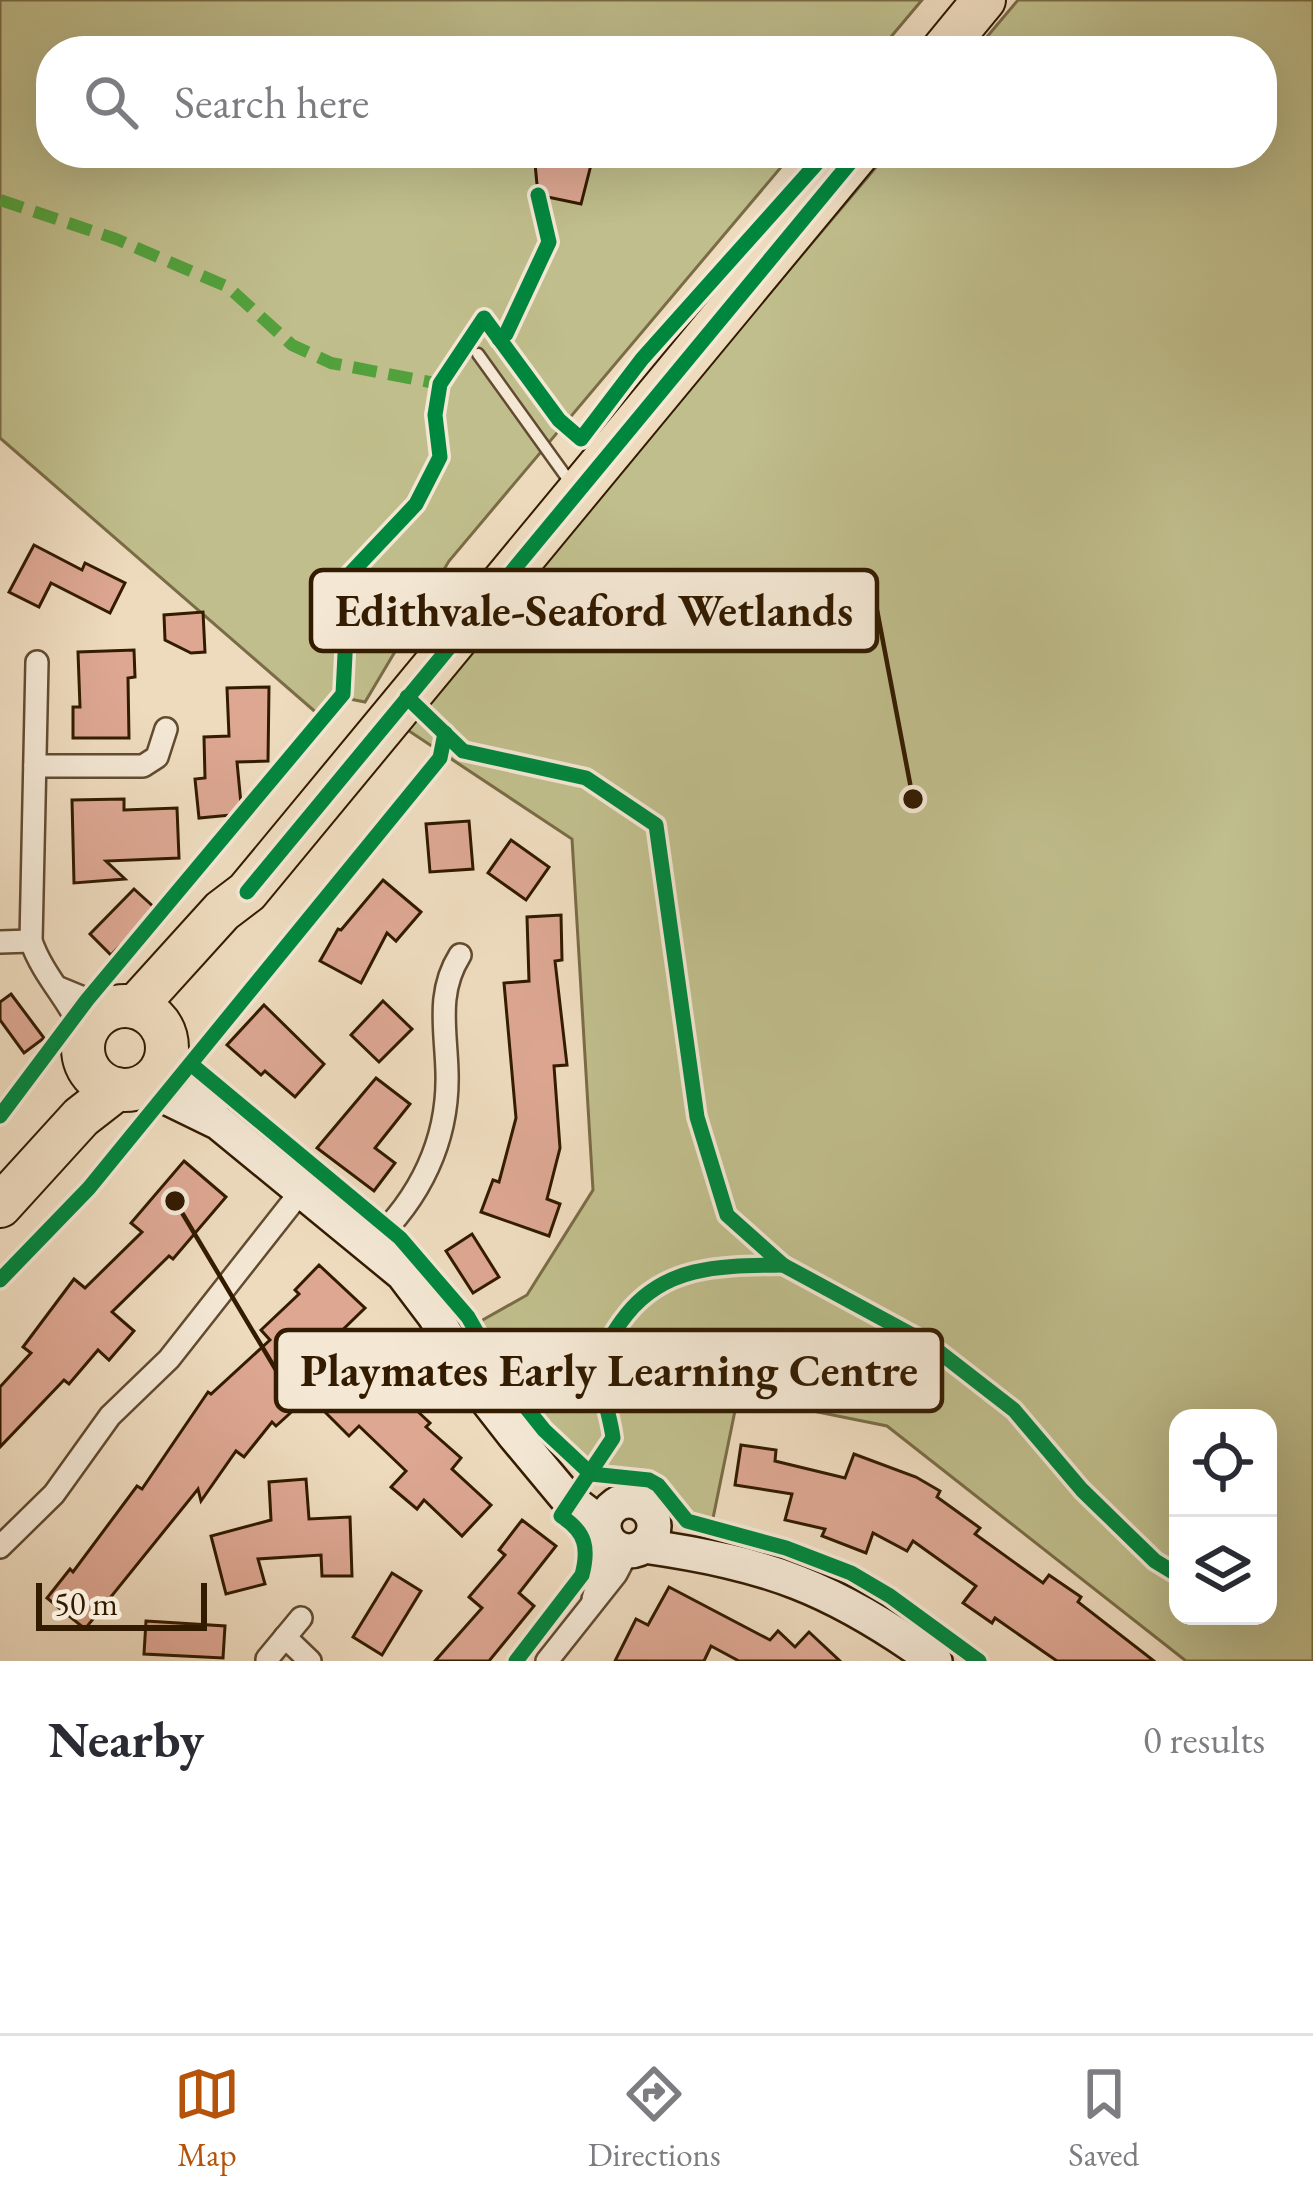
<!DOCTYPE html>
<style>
body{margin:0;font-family:"EB Garamond",serif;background:#f2f2f3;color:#2b2b33}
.controls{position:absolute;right:36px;bottom:36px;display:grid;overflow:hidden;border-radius:24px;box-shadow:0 12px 48px #0002}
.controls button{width:108px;height:108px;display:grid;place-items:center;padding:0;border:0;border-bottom:3px solid #e1e1e2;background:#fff;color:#2b2b33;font:60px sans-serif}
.scale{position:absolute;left:36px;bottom:30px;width:171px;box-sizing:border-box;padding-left:12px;border:6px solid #331b00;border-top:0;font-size:33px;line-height:42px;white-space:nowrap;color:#331b00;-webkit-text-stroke:9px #f4e8d5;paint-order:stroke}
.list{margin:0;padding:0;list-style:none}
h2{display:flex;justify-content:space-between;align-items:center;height:156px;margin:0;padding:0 48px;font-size:51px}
h2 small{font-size:39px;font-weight:400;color:#7c7c81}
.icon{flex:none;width:66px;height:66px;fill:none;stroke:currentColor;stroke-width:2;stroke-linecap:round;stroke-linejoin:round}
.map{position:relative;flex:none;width:1313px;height:1661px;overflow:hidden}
.search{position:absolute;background:#fff;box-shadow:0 12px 48px #0002;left:36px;right:36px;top:36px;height:132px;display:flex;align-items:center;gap:30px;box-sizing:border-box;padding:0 42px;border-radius:48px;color:#7c7c81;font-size:45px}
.sheet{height:372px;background:#fff}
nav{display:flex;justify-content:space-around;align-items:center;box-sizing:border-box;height:168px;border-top:3px solid #e1e1e2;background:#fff;font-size:33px;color:#7c7c81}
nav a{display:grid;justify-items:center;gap:6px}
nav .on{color:#b45309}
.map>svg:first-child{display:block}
.green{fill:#c0be8c;stroke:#7a6c46;stroke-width:3;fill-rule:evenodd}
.building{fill:#dda792;stroke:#331b00;stroke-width:3}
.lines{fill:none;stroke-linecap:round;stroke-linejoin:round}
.lane-casing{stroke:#624b30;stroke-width:15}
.street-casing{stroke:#624b30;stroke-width:26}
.secondary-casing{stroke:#331b00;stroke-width:38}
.highway-casing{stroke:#331b00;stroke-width:46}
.lane{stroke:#f4e8d5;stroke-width:10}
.street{stroke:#f4e8d5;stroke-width:21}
.secondary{stroke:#f4e8d5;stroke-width:33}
.highway{stroke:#eedbbe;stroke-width:42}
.quiet{stroke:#52a13c;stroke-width:12;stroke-dasharray:24 12;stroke-linecap:butt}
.cycleway-casing{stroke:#f4e8d5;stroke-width:22}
.cycleway{stroke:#00873e;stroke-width:15}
.leader{fill:none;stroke:#331b00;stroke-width:4.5}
.callout-dot{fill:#331b00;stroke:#f4e8d5;stroke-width:4.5}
.callout{fill:#f4e8d5;stroke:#331b00;stroke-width:4.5}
.callout-label{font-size:45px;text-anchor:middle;font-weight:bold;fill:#331b00}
</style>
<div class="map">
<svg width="1313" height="1661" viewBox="0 0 1313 1661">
<rect width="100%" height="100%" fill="#eedbbe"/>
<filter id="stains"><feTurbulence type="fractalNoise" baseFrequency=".00167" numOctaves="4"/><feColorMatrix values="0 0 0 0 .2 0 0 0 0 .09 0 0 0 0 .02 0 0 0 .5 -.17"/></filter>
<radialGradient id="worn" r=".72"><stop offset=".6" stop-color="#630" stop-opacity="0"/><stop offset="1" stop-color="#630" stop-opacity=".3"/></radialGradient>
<g class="green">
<path d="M0 0H922L879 51H51V153H793L449 561 365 702 335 696 319 715 0 438Z"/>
<path d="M1018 0H1313V1661H1186L887 1426 738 1396 712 1523C678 1519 672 1506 654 1479L587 1472 503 1384 472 1326 527 1295 593 1190 572 839 403 727 888 153H1262V51H975ZM1178 1418H1268V1616H1178Z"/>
</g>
<g class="building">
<path d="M534 153H594L581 204 538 195Z"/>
<path d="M34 545 82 570 85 563 125 583 110 613 51 583 39 607 9 592Z"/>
<path d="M203 612 205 652 191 653 165 640 164 615Z"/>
<path d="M134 650 135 677 128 678 129 738H73V707H80L78 652Z"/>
<path d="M269 687 268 761 237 762 242 814 199 818 195 779 205 778 204 737 229 736 227 688Z"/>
<path d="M124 799V810L177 808 179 858 106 861 125 879 74 883 72 800Z"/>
<path d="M469 821 473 869 430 872 426 824Z"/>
<path d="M511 840 549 867 526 900 488 873Z"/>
<path d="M383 880 421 912 396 941 387 933 361 983 320 961 338 929 341 930Z"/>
<path d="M134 889 156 909 111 955 90 934Z"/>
<path d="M561 915 562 960 555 961 567 1065 554 1066 560 1148 547 1199 560 1204 549 1236 481 1212 493 1180 499 1182 516 1118 504 983 529 981 527 917Z"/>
<path d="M11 994 44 1038 24 1053 0 1020V1002Z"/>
<path d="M383 1001 412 1029 379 1062 351 1035Z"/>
<path d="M264 1005 324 1064 295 1097 265 1071 261 1075 227 1045Z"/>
<path d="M376 1078 410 1104 375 1148 395 1163 374 1191 317 1148Z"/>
<path d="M184 1161 226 1197 173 1259 169 1256 112 1312 134 1331 109 1360 98 1350 69 1384 64 1380 0 1447V1387L31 1353 23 1347 74 1279 85 1288 142 1232 131 1223Z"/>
<path d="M472 1234 499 1277 473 1293 446 1251Z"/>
<path d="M319 1265 365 1308 292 1379 308 1397 276 1426 272 1422 244 1457 236 1451 201 1501 198 1489 85 1629 47 1598 70 1569 73 1572 137 1486 142 1489 208 1392 211 1394 270 1340 261 1330 299 1294 295 1290Z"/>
<path d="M366 1363 430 1423 426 1427 461 1458 452 1469 491 1505 462 1536 424 1500 417 1509 391 1487 406 1471 359 1426 349 1436 322 1409Z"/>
<path d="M741 1445 776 1450 775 1461 845 1478 854 1454 916 1477 940 1491 937 1497 980 1528 975 1534 1043 1583 1049 1575 1081 1597 1078 1602 1154 1661H1057L995 1618 992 1623 963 1603 976 1586 913 1541 907 1551 873 1533 866 1553 822 1536 825 1529 785 1520 792 1494 735 1485Z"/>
<path d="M306 1479 309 1519 350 1517 352 1576H322L321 1555 258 1559 265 1584 226 1594 211 1536 271 1520 269 1482Z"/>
<path d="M522 1520 556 1546 519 1593 534 1606 489 1661H435L482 1608 469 1597 505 1555 499 1550Z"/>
<path d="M392 1573 421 1591 382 1655 353 1637Z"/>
<path d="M669 1587 770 1640 778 1631 795 1647 809 1632 840 1661H739L711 1646 704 1661H615L636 1619 648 1625Z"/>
<path d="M146 1621 225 1626 223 1658 144 1654Z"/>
</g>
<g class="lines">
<defs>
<path id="lane" d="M478 354 570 482"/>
<g id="street">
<path d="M37 662 31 941C43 976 71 1002 85 1036"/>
<path d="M35 766H143L157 757 166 729"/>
<path d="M0 942 31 941"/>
<path d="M59 988 110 1009"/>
<path d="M371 1244C420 1199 449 1140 447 1072 446 1030 436 993 460 955"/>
<path d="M0 1547 54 1494 110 1416 169 1359 302 1190"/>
<path d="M593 1599 609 1542"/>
<path d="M285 1637 310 1661"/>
<path d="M267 1659 301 1618"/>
<path d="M547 1661 616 1574 628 1551"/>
</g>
<g id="secondary">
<path d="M167 1054 211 1111"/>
<path d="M143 1086 219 1123 403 1274 434 1315 483 1395 515 1436 565 1496 603 1525"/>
<circle cx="629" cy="1526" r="25"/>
<path d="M644 1546C769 1564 832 1587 935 1661"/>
</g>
<g id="highway">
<path d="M942 51 984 0"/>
<circle cx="125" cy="1048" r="42"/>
<path d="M135 1007 222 911 247 892 858 153"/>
<path d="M0 1206 81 1117 117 1089"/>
</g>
</defs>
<use href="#lane" class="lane-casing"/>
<use href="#street" class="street-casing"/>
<use href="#secondary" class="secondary-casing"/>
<use href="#highway" class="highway-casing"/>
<use href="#lane" class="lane"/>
<use href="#street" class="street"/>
<use href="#secondary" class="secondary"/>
<use href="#highway" class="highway"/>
<path class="quiet" d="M0 200 116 239 228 287 292 345 331 363 440 384"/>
<defs>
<g id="cycleway">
<path d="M499 339 506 334 549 242 538 195"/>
<path d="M407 697 463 751 586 778 656 825 697 1117 727 1215 783 1265 929 1344 1014 1410 1082 1490 1155 1561 1178 1575"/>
<path d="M247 892 858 153"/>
<path d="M192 1065 400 1238 468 1317 504 1380 544 1430 591 1474 649 1480 658 1485 687 1521 786 1548 851 1573 890 1596 979 1661"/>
<path d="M0 1116 87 1000 343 694 349 575 416 504 440 457 435 415 440 384 484 318 559 420 581 439 642 359 826 153"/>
<path d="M0 1280 89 1188 440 758 445 733"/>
<path d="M516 1661 582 1575C589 1548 586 1532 561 1516L613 1438C610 1413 599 1391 602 1364 604 1346 615 1329 627 1314 667 1264 724 1266 783 1265"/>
</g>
</defs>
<use href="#cycleway" class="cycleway-casing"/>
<use href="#cycleway" class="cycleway"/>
</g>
<path class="leader" d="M913 799L877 610M175 1201L276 1370"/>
<g class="callout-dot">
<circle cx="913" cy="799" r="12"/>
<circle cx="175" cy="1201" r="12"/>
</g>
<g class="callout">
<rect x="311" y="570" width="566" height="81" rx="12"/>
<rect x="276" y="1330" width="666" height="81" rx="12"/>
</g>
<g class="callout-label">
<text x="594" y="626">Edithvale-Seaford Wetlands</text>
<text x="609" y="1386">Playmates Early Learning Centre</text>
</g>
<rect width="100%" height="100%" filter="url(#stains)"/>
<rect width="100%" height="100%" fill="url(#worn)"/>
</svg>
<div class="controls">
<button><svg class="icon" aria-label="locate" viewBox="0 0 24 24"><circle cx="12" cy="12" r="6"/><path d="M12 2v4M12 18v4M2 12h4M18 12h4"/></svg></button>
<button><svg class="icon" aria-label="layers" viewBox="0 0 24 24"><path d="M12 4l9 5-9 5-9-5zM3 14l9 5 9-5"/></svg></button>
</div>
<div class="scale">50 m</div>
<div class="search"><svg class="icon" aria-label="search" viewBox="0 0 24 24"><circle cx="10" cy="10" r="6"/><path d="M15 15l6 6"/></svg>Search here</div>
</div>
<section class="sheet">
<h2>Nearby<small>0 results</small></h2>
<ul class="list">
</ul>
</section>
<nav>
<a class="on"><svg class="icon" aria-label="map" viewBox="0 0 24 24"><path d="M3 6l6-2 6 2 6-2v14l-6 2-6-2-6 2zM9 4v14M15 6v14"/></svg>Map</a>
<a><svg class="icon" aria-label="directions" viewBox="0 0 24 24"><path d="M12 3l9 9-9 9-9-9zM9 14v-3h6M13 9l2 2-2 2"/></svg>Directions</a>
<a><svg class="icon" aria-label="saved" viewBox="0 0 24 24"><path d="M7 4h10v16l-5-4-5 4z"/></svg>Saved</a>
</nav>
